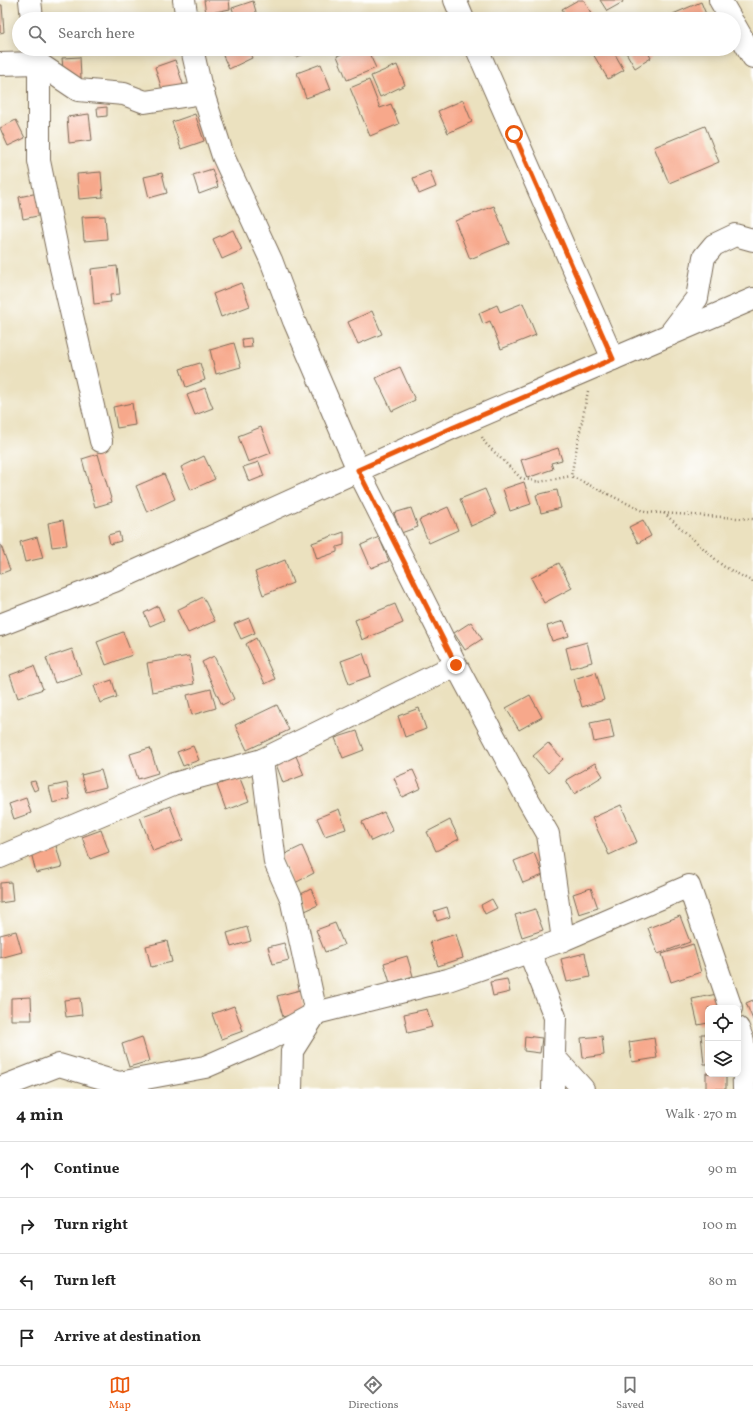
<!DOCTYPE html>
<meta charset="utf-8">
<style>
body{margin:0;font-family:Vollkorn,serif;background:#f2f2f2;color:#222}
.controls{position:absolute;right:12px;bottom:12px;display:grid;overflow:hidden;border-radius:8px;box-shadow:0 2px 10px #0003}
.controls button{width:36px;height:36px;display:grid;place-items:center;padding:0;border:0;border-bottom:1px solid #e0e0e0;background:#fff;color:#222;font:20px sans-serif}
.stop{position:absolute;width:12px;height:12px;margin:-9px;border:3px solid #ea580c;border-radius:50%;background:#fff}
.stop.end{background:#ea580c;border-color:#fff;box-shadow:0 1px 4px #0008}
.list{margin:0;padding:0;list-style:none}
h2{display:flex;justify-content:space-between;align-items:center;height:52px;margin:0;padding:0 16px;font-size:17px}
h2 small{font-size:13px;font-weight:400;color:#767676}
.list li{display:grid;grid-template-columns:26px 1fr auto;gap:12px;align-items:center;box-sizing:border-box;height:56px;padding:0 16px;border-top:1px solid #e0e0e0}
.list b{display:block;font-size:15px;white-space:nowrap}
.list em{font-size:13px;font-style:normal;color:#767676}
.icon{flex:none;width:22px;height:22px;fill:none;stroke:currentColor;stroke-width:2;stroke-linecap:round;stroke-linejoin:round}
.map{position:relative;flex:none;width:753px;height:1089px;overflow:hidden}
.search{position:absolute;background:#fff;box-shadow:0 2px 10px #0003;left:12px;right:12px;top:12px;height:44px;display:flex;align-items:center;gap:10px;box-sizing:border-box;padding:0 14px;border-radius:22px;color:#767676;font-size:15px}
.sheet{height:276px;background:#fff}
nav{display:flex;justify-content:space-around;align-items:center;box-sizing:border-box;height:56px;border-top:1px solid #e0e0e0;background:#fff;font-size:11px;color:#767676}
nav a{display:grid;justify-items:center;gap:2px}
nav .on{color:#ea580c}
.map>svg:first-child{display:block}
.building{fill:#f7a88b}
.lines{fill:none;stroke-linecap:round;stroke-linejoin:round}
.minor-casing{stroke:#796a56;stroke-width:24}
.major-casing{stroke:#796a56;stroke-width:24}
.path{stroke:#796a56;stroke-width:2.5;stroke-dasharray:1 3;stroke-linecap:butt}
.minor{stroke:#fff;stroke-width:22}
.major{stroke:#fff;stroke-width:22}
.route{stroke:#ea580c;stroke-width:5}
</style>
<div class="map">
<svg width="753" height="1089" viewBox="0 0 753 1089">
<rect width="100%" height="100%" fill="#fff"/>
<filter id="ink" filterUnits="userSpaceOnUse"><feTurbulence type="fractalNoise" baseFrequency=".025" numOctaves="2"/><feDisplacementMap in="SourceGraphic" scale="8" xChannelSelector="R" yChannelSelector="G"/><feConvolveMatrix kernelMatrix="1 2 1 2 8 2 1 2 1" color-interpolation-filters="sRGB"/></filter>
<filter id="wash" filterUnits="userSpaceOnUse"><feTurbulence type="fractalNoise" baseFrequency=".012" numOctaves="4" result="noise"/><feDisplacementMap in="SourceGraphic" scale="16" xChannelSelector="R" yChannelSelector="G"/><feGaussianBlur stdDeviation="0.9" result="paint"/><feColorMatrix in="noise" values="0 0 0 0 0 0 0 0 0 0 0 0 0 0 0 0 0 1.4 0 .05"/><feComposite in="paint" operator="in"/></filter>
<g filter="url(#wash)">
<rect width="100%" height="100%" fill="#ebe1bf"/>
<g id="blocks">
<g class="building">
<path d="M204 0H229L230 9 206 14Z"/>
<path d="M578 0H584L594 19H568L562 9Z"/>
<path d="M600 0H622L623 2 607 11Z"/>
<path d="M253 1 258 19H236L232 8Z"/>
<path d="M701 2 708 19H675L673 14Z"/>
<path d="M0 5H2L4 32 0 33Z"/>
<rect x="125" y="49" width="15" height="2"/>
<path d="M220 49H248L252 58 229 69Z"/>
<path d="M294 49H316V50L296 57Z"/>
<path d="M352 49H367L376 68 347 80 337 56Z"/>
<path d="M602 49H612L624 70 608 79 593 54Z"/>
<path d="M624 49H646L651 58 635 68Z"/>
<path d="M80 57 81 78 64 79 62 58Z"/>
<path d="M175 60 184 87 163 93 155 67Z"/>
<path d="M321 64 331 89 306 98 297 73Z"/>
<path d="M397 65 405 85 380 97 371 76Z"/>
<path d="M369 80 380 108 391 104 399 124 370 136 350 88Z"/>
<path d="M463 100 472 122 448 133 438 111Z"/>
<path d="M107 107V116L98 117 97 108Z"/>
<path d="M89 114 92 140 69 143 67 117Z"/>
<path d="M195 114 204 141 181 149 172 122Z"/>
<path d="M16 120 25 138 8 146 0 128Z"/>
<path d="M705 126 719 162 669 183 654 147Z"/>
<path d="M212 169 218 187 199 194 193 175Z"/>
<path d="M430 171 436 187 419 194 413 178Z"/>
<path d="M101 172 103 197 79 199 77 174Z"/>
<path d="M162 173 167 193 149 198 144 177Z"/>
<path d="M38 193 42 215 23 219 19 197Z"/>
<path d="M494 206 509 243 470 259 455 221Z"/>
<path d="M105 216 107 239 84 241 82 217Z"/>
<path d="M233 230 242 250 222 259 213 239Z"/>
<path d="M117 266 120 294 110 295 111 302 94 304 91 269Z"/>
<path d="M241 283 250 306 221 317 213 294Z"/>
<path d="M523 303 536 335 501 349 490 321 483 324 479 313 497 305 500 312Z"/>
<path d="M372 311 382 334 358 344 348 322Z"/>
<path d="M251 338 252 347 243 348 242 339Z"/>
<path d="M234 343 241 367 216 374 210 350Z"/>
<path d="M200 363 205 380 186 387 180 369Z"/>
<path d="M400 367 415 400 392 411 376 378Z"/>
<path d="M205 388 213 408 195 415 187 395Z"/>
<path d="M132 403 135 425 117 428 113 407Z"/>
<path d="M261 427 271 453 248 462 238 436Z"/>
<path d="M558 448 562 460 551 463 553 469 527 478 521 460Z"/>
<path d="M98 454 112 502 95 507 82 459Z"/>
<path d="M204 456 215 479 191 490 181 467Z"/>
<path d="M259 462 264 476 249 482 243 467Z"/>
<path d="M164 474 175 499 147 512 136 486Z"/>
<path d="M524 482 531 504 510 511 503 489Z"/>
<path d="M485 489 496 515 471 526 460 499Z"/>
<path d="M557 490 561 508 541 513 536 495Z"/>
<path d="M448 507 458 530 429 543 419 520Z"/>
<path d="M411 508 418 527 401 533 394 513Z"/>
<path d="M63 520 67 545 52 547 48 523Z"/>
<path d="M643 520 651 536 638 543 629 527Z"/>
<path d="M119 532 121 541 110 544 108 535Z"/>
<path d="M344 532V545L337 547V552L317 559 312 543Z"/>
<path d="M37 537 43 558 25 562 20 542Z"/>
<path d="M379 537 389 561 371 568 361 545Z"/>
<path d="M0 543 10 570 0 574Z"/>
<path d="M285 560 293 583 263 595 255 572Z"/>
<path d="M559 563 572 588 544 603 531 578Z"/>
<path d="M203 597 215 621 188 633 177 610Z"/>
<path d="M395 604 403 623 362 640 355 620Z"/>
<path d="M158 606 164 620 150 626 144 613Z"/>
<path d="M249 618 255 633 241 639 234 624Z"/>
<path d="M564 621 569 636 552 641 547 626Z"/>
<path d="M471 622 482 639 465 650 454 633Z"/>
<path d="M123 632 132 655 106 665 97 642Z"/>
<path d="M256 638 275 679 265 684 246 644Z"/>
<path d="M587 642 592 662 571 668 566 648Z"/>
<path d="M72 649 81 674 55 683 46 658Z"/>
<path d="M363 653 371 676 349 684 341 661Z"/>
<path d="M189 656 194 684 152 692 147 663Z"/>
<path d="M214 656 234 699 222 705 202 662Z"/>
<path d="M34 666 43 689 18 698 10 675Z"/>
<path d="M596 672 604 700 582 707 574 679Z"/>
<path d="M112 680 117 697 100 703 94 686Z"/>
<path d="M211 689 216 708 192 715 187 695Z"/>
<path d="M530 695 542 717 519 730 506 708Z"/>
<path d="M277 705 289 730 247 750 235 725Z"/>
<path d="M419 708 426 729 405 737 398 716Z"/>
<path d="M610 719 614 738 594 742 590 723Z"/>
<path d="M357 731 364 750 343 758 335 738Z"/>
<path d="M548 743 563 759 548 773 533 756Z"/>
<path d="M193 746 199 760 183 766 177 752Z"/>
<path d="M150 748 158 773 138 779 130 754Z"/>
<path d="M296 756 304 775 283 783 276 764Z"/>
<path d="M595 763 603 776 574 794 566 780Z"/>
<path d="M101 770 106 787 86 792 81 775Z"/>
<path d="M413 770 421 788 402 797 394 778Z"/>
<path d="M239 776 249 801 226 810 217 785Z"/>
<path d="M35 781 38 789 34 791 30 782Z"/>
<path d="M67 783 70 799 53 803 49 787Z"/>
<path d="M26 798 31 813 14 819 9 804Z"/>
<path d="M621 805 637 842 609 855 592 818Z"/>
<path d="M170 806 183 840 153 851 140 817Z"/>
<path d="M339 809 346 829 325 836 317 818Z"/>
<path d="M384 812 393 831 371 841 362 822Z"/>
<path d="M450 820 459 839 436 851 427 832Z"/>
<path d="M101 830 109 852 90 859 82 837Z"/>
<path d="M55 842 62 867 36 873 30 848Z"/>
<path d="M302 846 314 873 293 884 281 856Z"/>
<path d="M534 853 543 875 523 883 514 861Z"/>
<path d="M11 882 13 901 0 903V883Z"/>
<path d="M591 888 598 908 579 914 573 894Z"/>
<path d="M311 889 318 905 305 911 299 895Z"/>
<path d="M492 899 497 908 485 914 481 905Z"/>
<path d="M447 907 450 917 437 921 434 911Z"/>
<path d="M535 909 543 930 522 937 515 915Z"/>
<path d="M680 916 690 942 658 954 648 928Z"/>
<path d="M335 923 344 945 325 952 316 930Z"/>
<path d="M247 927 251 941 231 947 227 933Z"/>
<path d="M16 931 22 952 0 958V935Z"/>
<path d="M456 934 463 958 438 966 430 942Z"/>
<path d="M167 941 172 962 151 967 146 946Z"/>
<path d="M284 943 289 960 273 964 268 947Z"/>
<path d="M693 944 701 972 671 982 662 954Z"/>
<path d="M585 953 590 977 567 982 561 959Z"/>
<path d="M407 956 413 976 390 983 384 963Z"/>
<path d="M507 979 510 992 493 996 490 982Z"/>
<path d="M300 990 305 1011 283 1017 277 996Z"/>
<path d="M717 994 721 1008H708V1023L698 1025 692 999Z"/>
<path d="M31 997 32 1020H11V998Z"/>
<path d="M80 998 82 1015 66 1017 64 1000Z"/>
<path d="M753 1000V1020L746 1003Z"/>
<path d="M234 1006 243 1031 221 1039 212 1014Z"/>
<path d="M427 1009 432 1027 408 1033 404 1014Z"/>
<path d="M701 1034H708V1064H704Z"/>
<path d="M525 1036 542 1038 540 1053 524 1051Z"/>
<path d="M602 1036 604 1055 583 1058 581 1038Z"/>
<path d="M142 1037 149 1061 129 1067 122 1044Z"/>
<path d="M654 1038 657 1058 632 1062 629 1042Z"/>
<path d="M706 1073 726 1074V1089H706Z"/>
</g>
</g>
</g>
<g filter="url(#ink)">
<use href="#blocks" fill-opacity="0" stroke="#796a56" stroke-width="1"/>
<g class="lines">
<defs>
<g id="minor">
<path d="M30 0 32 19"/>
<path d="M184 0 187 19"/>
<path d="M455 0 463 19"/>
<path d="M720 0 731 19"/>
<path d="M734 24 753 57"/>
<path d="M36 49 39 72V161L61 268 101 441"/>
<path d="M192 49 200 84 223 156 271 260 294 321 358 470 456 665"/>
<path d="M477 49 613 359"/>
<path d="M0 64 38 63 78 90 124 94 145 102 203 93"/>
<path d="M669 335 697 298 704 257 714 245 735 235 753 240"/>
<path d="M262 760 275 862 291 898 316 1013 292 1051 291 1089"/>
<path d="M0 857 173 784 262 760 456 665 525 794 548 834 563 940 448 980 316 1013 267 1040 205 1067 119 1083 59 1065 0 1088"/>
<path d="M563 940 689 886 731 1008"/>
<path d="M529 951 555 1017 553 1089"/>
<path d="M738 1028 743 1041 744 1089"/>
<path d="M554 1057 583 1089"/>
</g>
<path id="major" d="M0 625 114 581 452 428 753 299"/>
</defs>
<use href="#minor" class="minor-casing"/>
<use href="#major" class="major-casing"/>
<g class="path">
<path d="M588 391 571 476 645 512 753 519"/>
<path d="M482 437 485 443 521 478 539 482 571 476"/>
<path d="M664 513 723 566 753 582"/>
</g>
<use href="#minor" class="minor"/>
<use href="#major" class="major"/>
</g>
</g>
<g class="lines" filter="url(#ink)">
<path class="route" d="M456 665 358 470 452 428 613 359 514 134"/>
</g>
</svg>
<div class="controls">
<button><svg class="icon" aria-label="locate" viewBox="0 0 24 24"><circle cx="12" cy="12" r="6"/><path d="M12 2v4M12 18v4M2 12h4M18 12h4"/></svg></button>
<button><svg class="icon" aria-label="layers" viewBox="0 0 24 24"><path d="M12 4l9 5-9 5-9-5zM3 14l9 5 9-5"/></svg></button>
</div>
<div class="stop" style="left:514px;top:134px"></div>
<div class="stop end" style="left:456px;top:665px"></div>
<div class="search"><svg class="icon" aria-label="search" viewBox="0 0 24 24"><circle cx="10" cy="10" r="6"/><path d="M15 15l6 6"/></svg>Search here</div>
</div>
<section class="sheet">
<h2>4 min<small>Walk · 270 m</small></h2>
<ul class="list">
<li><svg class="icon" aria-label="ahead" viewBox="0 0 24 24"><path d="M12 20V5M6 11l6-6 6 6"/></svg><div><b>Continue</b></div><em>90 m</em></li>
<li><svg class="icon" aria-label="right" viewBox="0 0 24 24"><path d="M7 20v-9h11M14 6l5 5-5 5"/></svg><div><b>Turn right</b></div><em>100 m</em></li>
<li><svg class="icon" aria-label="left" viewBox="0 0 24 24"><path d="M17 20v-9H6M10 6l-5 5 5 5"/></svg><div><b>Turn left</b></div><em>80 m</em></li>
<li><svg class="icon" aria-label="arrive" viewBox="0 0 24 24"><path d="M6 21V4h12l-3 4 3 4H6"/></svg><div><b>Arrive at destination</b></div></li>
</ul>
</section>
<nav>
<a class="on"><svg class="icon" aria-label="map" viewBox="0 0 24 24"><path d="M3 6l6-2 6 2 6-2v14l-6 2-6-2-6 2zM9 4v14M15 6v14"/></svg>Map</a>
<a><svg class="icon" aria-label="directions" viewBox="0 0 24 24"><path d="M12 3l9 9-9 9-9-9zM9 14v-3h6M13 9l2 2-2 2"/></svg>Directions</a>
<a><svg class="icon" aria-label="saved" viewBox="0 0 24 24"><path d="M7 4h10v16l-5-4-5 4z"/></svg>Saved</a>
</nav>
